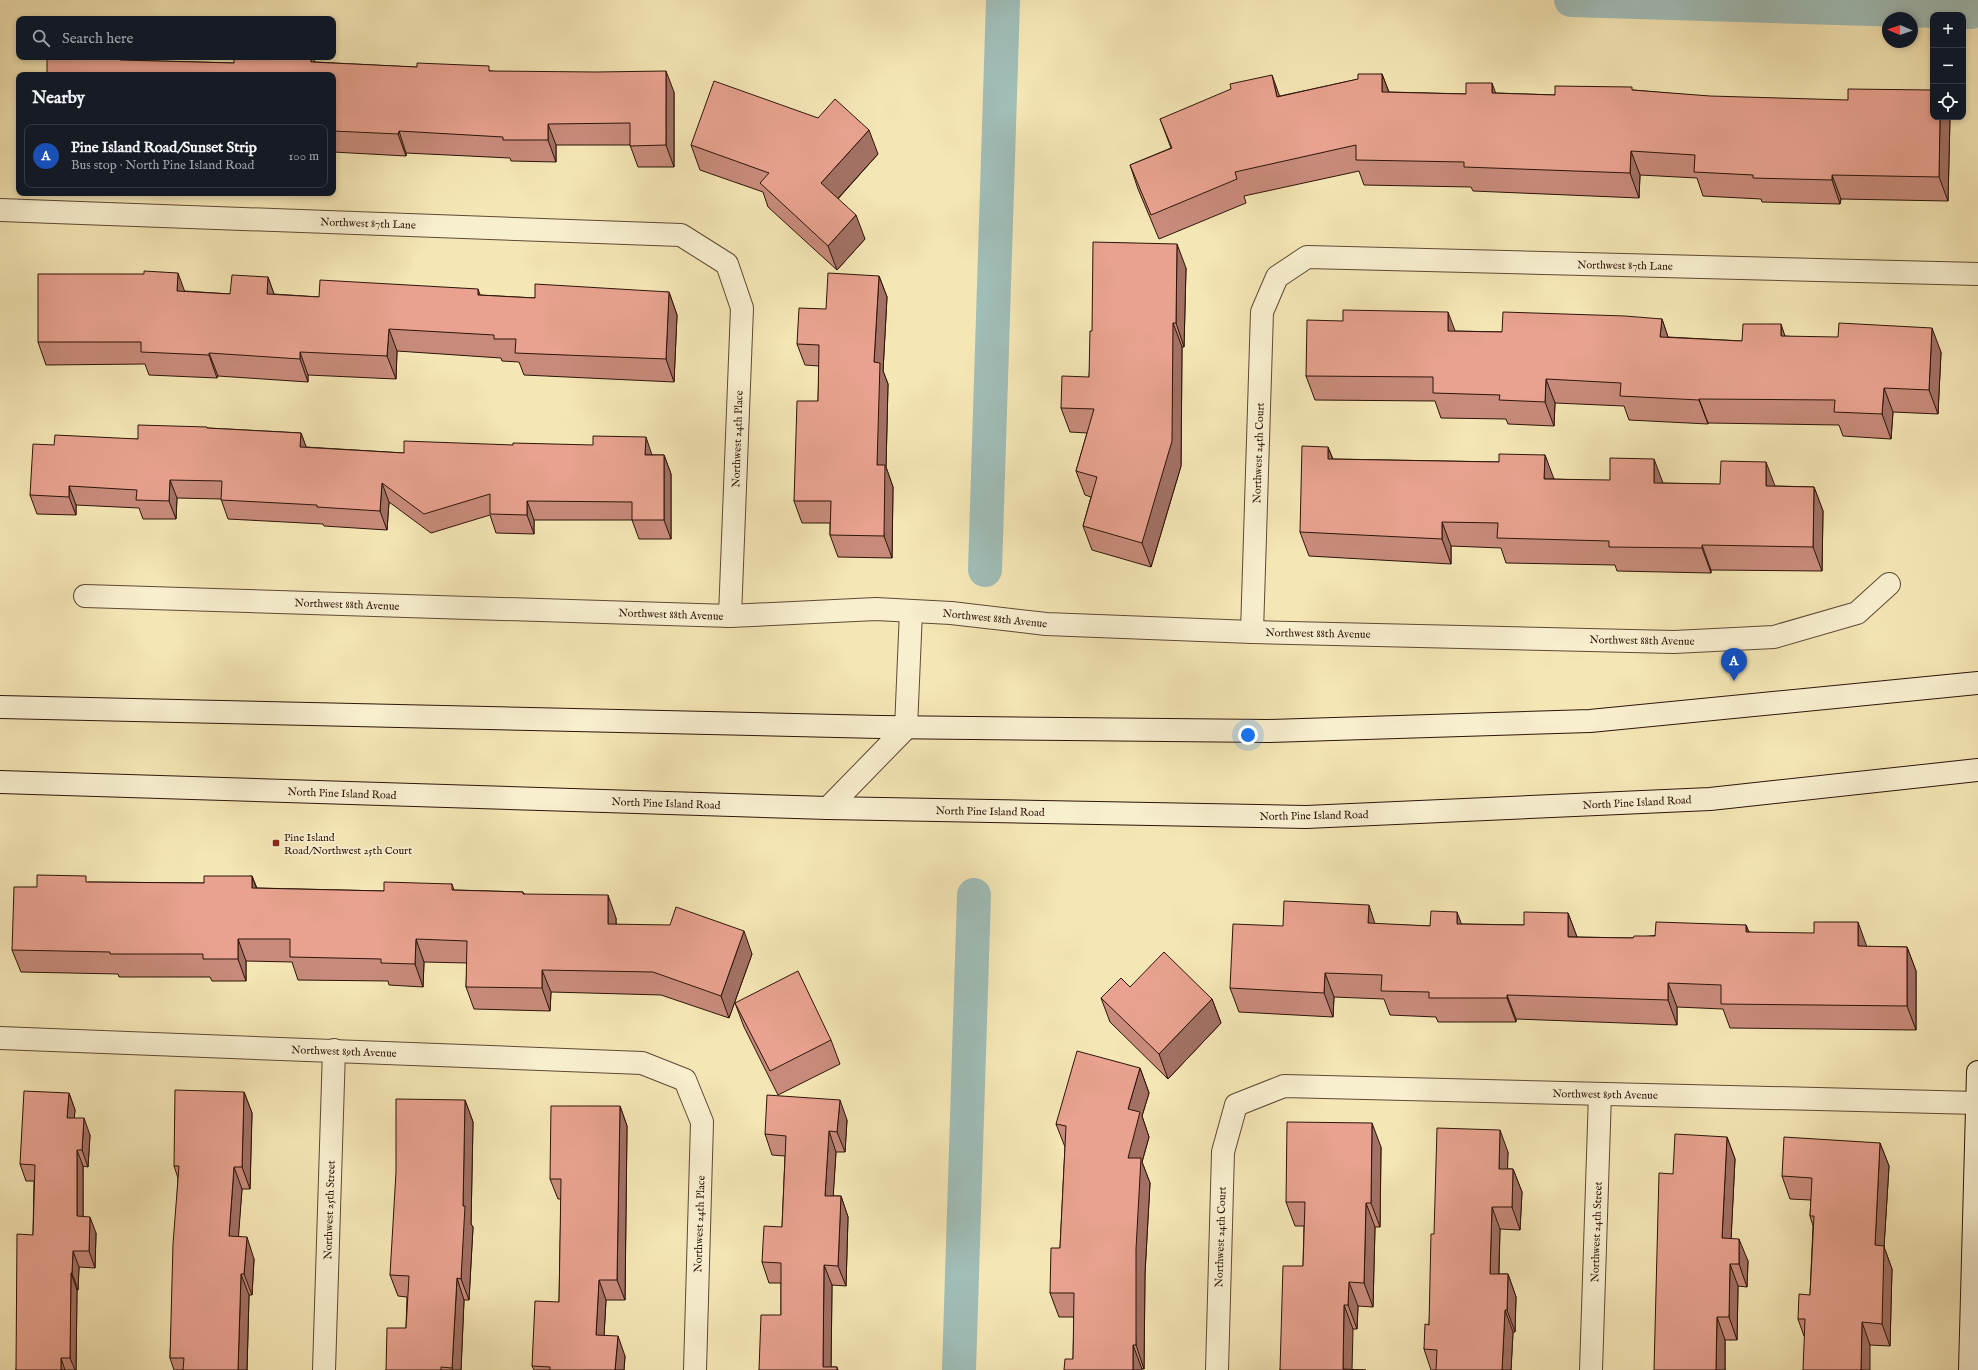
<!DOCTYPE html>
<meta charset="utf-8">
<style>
body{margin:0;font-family:"IM FELL English",serif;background:#242831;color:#f1f3f6}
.controls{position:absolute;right:12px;top:12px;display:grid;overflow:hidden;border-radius:8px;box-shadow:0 2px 6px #0003}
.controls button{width:36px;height:36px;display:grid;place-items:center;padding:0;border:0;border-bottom:1px solid #363941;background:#171b24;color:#f1f3f6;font:20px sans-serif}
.compass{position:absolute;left:1882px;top:12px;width:36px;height:36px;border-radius:50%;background:#171b24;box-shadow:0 2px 6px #0003;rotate:272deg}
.you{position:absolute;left:1248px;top:735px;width:14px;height:14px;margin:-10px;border:3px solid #fff;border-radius:50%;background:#1a73e8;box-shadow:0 0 0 6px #1a73e833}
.badge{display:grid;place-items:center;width:26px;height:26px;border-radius:50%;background:#c59692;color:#fff;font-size:13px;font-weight:700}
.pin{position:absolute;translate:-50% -33px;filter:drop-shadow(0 1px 2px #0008)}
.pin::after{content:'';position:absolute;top:21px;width:14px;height:12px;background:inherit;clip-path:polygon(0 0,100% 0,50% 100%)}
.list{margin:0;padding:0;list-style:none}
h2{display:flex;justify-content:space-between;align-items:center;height:52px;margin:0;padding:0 16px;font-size:17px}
h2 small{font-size:13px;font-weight:400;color:#9ea1a6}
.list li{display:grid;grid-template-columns:26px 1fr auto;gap:12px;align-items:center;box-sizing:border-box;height:64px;margin:0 8px 8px;padding:0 8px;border:1px solid #363941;border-radius:8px}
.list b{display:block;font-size:15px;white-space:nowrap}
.list p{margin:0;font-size:13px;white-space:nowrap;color:#9ea1a6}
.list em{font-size:13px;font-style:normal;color:#9ea1a6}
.icon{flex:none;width:22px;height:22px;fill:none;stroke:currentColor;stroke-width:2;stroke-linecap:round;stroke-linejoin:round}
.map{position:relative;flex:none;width:1978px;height:1370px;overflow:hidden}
.search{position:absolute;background:#171b24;box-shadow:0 2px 6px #0003;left:16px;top:16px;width:320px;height:44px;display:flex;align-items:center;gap:10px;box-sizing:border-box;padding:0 14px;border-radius:8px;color:#9ea1a6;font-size:15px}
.panel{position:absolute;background:#171b24;box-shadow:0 2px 6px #0003;left:16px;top:72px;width:320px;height:124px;border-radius:8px}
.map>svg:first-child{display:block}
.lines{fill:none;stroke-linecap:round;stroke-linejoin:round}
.canal{stroke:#a0bdb7;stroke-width:34}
.street-casing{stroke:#5f4834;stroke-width:24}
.secondary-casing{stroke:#2d1409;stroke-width:24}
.street{stroke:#f8efcf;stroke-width:22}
.secondary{stroke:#f8efcf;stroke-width:22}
.wall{fill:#c88b7b;stroke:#2d1409}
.shaded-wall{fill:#a27164;stroke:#2d1409}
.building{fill:#e8a28f;stroke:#2d1409}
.poi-dot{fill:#8f2418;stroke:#f8efcf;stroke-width:1.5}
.labels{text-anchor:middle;stroke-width:3.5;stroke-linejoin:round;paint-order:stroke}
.street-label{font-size:11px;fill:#2d1409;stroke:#f8efcf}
.poi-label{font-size:11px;fill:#2d1409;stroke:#f8efcf;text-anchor:start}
</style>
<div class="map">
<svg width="1978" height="1370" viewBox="0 0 1978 1370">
<rect width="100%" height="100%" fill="#f5e6b5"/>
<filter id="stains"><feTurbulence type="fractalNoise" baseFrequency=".005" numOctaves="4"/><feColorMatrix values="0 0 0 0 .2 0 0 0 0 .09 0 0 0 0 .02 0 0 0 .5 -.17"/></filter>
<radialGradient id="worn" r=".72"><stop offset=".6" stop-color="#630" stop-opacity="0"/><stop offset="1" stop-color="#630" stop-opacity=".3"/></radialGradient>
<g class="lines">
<g class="canal">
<path d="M1571 0 1971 12"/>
<path d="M985 570 1003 0"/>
<path d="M959 1370 974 895"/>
</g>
<defs>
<g id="street">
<path d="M0 210 681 235 727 264 742 308 730 616"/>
<path d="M85 596 730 616 876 609 951 613 1046 624 1252 632 1674 642 1774 637 1857 613 1889 584"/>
<path d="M1252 632 1262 312 1277 277 1307 257 1978 274"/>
<path d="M828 808 906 728 911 611"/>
<path d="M0 1038 642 1063 685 1080 702 1122 695 1370"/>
<path d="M324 1370 334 1050"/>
<path d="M1217 1370 1223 1152 1236 1105 1284 1086 1977 1103"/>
<path d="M1591 1370 1600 1094"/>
</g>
<g id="secondary">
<path d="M0 707 880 727 1268 731 1590 721 1978 683"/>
<path d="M0 782 828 808 1306 817 1710 799 1978 770"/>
<path d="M1970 1370 1978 1072"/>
</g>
</defs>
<use href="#street" class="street-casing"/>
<use href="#secondary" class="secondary-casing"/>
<use href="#street" class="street"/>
<use href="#secondary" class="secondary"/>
</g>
<g class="wall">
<path d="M47 57H121L122 60 234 63 315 62 491 71 674 92V167H638L630 145H556V162L511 161 510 158 406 153V156L333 152V75Z"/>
<path d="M1382 74 1389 92 1466 94 1496 93 1555 95 1633 90 1933 117H1950L1948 201 1841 199 1840 204 1762 202 1761 199 1703 196 1697 178 1640 175 1639 198 1473 191 1471 187 1364 185 1359 171 1244 196 1246 203 1159 239 1138 189 1130 165 1171 148 1160 119 1280 96Z"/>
<path d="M691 145 878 154 838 199 865 239 837 270 768 207 763 192 700 170Z"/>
<path d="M1186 268 1184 347H1182L1181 466 1151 567 1092 550 1083 526 1091 497 1085 495 1076 471 1087 433 1070 432 1061 408 1089 377 1092 331Z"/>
<path d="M879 276 887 297 883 371 888 384 886 467 893 487 892 558 838 557 830 535V523H802L794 501 818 401 819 366 805 365 797 344 826 309Z"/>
<path d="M268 277 274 294 319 297 480 295 535 298 669 292 677 315 674 382 524 375 519 362 502 361 501 358 397 351 396 379 308 375V382L218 376 217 378 149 375 145 364 46 365 38 342 185 291 230 294Z"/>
<path d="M1662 319 1668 337 1742 341 1785 336 1941 352 1938 414 1893 412 1891 439 1843 436 1839 425 1708 423V424L1629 420 1624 406 1555 403 1554 426 1508 424 1506 419 1441 418 1435 401 1315 400 1306 376 1343 321 1455 331 1502 332Z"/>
<path d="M208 428 301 433 306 447 404 453 664 455 671 474V539H639L632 520H534V534L496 533 490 515 431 533 389 502 387 530 324 526 323 524 228 519 221 499 177 498 176 519H143L139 508 76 505V515L37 514 30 495 54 445 138 439Z"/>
<path d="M1328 447 1333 459 1499 462 1545 455 1553 479 1663 483 1814 487 1823 511 1822 571 1711 570V573L1617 571 1615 565 1506 563 1501 548 1451 546V564L1309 556 1300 532Z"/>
<path d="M252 876 257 888 384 891 452 884 454 890 523 892 524 894 616 918V924L752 954 729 1018 661 995 551 992 550 1011 474 1009 466 987 467 963 424 962 423 987 389 985 388 981 298 980 292 962 246 961V981H212L210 977H119L118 974 21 972 12 950 88 882 204 883Z"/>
<path d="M1568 913 1577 937 1633 938 1746 925 1749 932 1867 947H1907L1916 971V1030L1730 1028 1723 1009 1677 1007V1025L1516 1019V1022H1438L1436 1017 1390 1015 1384 999 1334 997 1333 1017 1239 1012 1230 988 1283 926 1375 924 1430 926 1462 924 1524 925Z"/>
<path d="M1130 987 1212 999 1221 1023 1168 1079 1110 1022 1101 998Z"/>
<path d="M735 1003 831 1040 840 1064 778 1095 744 1027Z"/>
<path d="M1140 1068 1149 1093 1142 1116 1149 1137 1142 1162 1150 1183 1145 1273 1144 1369 1073 1359 1074 1317H1059L1050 1293 1060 1248 1065 1147 1056 1124Z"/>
<path d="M244 1092 252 1113 250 1189H242L238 1237 254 1259 252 1295H249L247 1370H174L170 1358 178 1178 174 1166Z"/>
<path d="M69 1093 75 1110 74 1118 90 1135 88 1167 83 1166V1217L96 1233 95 1268 79 1267 78 1290H77L76 1370H16L33 1235 34 1181H26L20 1164Z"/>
<path d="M465 1100 473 1122 471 1224 473 1227 469 1300H464L461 1370H386L406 1328 407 1297 398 1296 390 1275Z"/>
<path d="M620 1106 627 1126 625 1300H606L604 1335 625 1356 624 1370H534L532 1366 559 1302 561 1199H558L550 1179Z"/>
<path d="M847 1120 845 1152H836L833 1196H841L848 1217 846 1286 832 1285 831 1367H837L838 1370H759L781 1315V1283H769L762 1262 782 1227 785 1156 772 1155 765 1134Z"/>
<path d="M1727 1137 1735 1159 1731 1238 1748 1261 1747 1287 1738 1286 1737 1340H1725V1370L1673 1174Z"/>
<path d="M1880 1143 1889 1166 1884 1247 1892 1269 1890 1346 1870 1345 1804 1336 1798 1319 1810 1295 1813 1226 1810 1216 1811 1200 1790 1199 1782 1176Z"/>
<path d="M1381 1147 1380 1227H1375L1373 1307 1358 1306 1357 1329H1353L1280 1370 1303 1266 1304 1226H1295L1286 1202Z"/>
<path d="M1508 1152 1507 1169H1513L1522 1192 1520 1230 1500 1229 1499 1274H1508L1516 1297 1515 1332H1513L1511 1370H1431L1424 1349 1429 1325 1434 1234Z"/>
</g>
<g class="shaded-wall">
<path d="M311 57H313L319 74 311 62Z"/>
<path d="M666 71 674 92V167L666 145Z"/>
<path d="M1382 74 1391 98 1382 92Z"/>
<path d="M1272 75 1281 100 1277 97Z"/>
<path d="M1492 83 1501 108 1492 93Z"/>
<path d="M1940 117H1950L1948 201 1939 177Z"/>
<path d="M548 124 556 145V162L548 140Z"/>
<path d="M869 130 878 154 830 207 821 183Z"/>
<path d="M399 131 406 153V156L398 134Z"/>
<path d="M1631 151 1640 175 1639 198 1630 173Z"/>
<path d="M1832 175 1841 199 1840 204 1832 180Z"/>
<path d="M856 215 865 239 837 270 828 246Z"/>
<path d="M1177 244 1186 268 1184 347 1176 323Z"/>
<path d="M178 273 186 295 177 291Z"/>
<path d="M879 276 887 297 883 371 888 384 886 467 893 487 892 558 884 536 877 465 874 362Z"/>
<path d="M268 277 276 300 267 294Z"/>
<path d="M478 289 486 311 478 295Z"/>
<path d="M669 292 677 315 674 382 666 359Z"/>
<path d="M1448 312 1457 336 1448 331Z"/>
<path d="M1662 319 1670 343 1660 337Z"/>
<path d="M1173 323 1182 347 1181 466 1151 567 1142 543Z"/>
<path d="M1781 324 1789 348 1781 336Z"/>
<path d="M1932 328 1941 352 1938 414 1929 390Z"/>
<path d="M389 329 397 351 396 379 387 356Z"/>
<path d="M300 352 308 375V382L300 359Z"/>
<path d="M209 353 218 376 217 378 209 355Z"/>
<path d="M1546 379 1555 403 1554 426 1545 402Z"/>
<path d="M1884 388 1893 412 1891 439 1882 414Z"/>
<path d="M1699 399 1708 423V424L1699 400Z"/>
<path d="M301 433 308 452 300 447Z"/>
<path d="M646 437 652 455H645Z"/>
<path d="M1328 447 1337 471 1328 459Z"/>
<path d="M664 455 671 474V539L664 520Z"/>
<path d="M1545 455 1554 479H1544Z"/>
<path d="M1654 459 1663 483 1662 507 1654 483Z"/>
<path d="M1766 462 1775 486 1774 510 1766 486Z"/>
<path d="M170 480 177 498 176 519 169 501Z"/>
<path d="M382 483 389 502 387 530 380 511Z"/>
<path d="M69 486 76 505V515L69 497Z"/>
<path d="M1814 487 1823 511 1822 571 1813 547Z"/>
<path d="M527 501 534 520V534L527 515Z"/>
<path d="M1442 522 1451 546V564L1442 539Z"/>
<path d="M1702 545 1711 570V573L1702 548Z"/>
<path d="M252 876 260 899 252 888Z"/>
<path d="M608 895 616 918V946L608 924Z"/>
<path d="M1369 905 1377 930 1368 923Z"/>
<path d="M1457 912 1466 936 1457 924Z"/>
<path d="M1568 913 1577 937H1568Z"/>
<path d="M1858 922 1867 947 1858 946Z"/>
<path d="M1746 925 1755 949 1746 932Z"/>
<path d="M744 931 752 954 729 1018 721 996Z"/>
<path d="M238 939 246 961V981L238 959Z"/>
<path d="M416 939 424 962 423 987 415 964Z"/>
<path d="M1907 947 1916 971V1030L1907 1006Z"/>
<path d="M542 970 551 992 550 1011 542 988Z"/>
<path d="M1325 973 1334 997 1333 1017 1324 993Z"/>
<path d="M1668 983 1677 1007V1025L1668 1000Z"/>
<path d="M1507 995 1516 1019V1022L1507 998Z"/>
<path d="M1212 999 1221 1023 1168 1079 1159 1054Z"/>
<path d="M1140 1068 1149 1093 1142 1116 1149 1137 1142 1162 1150 1183 1145 1273 1144 1369 1136 1345 1128 1158V1109Z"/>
<path d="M244 1092 252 1113 250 1189 242 1167Z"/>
<path d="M69 1093 75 1110 73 1134 67 1118Z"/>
<path d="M465 1100 473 1122 471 1224 473 1227 469 1300 461 1279 463 1206Z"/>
<path d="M840 1100 847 1120 845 1152 837 1132Z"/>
<path d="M620 1106 627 1126 625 1300 617 1280Z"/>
<path d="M84 1118 90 1135 88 1167 82 1150Z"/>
<path d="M1372 1123 1381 1147 1380 1227 1371 1203Z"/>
<path d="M1500 1130 1508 1152 1507 1192 1499 1169Z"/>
<path d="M829 1131 836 1152 832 1216 825 1196Z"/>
<path d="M1727 1137 1735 1159 1730 1261 1722 1238Z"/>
<path d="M1880 1143 1889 1166 1884 1247 1892 1269 1890 1346 1882 1324 1875 1245Z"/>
<path d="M77 1150 83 1166V1233L77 1216Z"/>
<path d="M234 1167 242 1189 237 1257 229 1236Z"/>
<path d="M1513 1169 1522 1192 1520 1230 1512 1207Z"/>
<path d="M841 1196 848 1217 846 1286 838 1266Z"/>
<path d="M1366 1203 1375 1227 1373 1307 1364 1283Z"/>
<path d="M1492 1207 1500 1229 1498 1296 1490 1274Z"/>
<path d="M90 1217 96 1233 95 1268 89 1251Z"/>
<path d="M247 1237 254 1259 252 1295 244 1274Z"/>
<path d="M1739 1239 1748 1261 1747 1287 1739 1264Z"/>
<path d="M73 1251 79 1267 78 1290 72 1273Z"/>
<path d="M1730 1264 1738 1286 1737 1340 1729 1317Z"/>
<path d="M824 1265 832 1285 831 1370 823 1367Z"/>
<path d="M71 1273 77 1290 76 1370H75L70 1358Z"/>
<path d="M241 1274 249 1295 247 1370H238Z"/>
<path d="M1508 1274 1516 1297 1515 1332 1507 1310Z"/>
<path d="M457 1278 464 1300 461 1370H453L452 1368Z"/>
<path d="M599 1280 606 1300 603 1355 596 1335Z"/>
<path d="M1349 1282 1358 1306 1357 1329 1348 1305Z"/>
<path d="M1344 1305 1353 1329 1352 1370H1343Z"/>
<path d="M1505 1310 1513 1332 1511 1370H1502Z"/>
<path d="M1717 1317 1725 1340V1370H1716Z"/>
<path d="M1862 1322 1870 1345V1370H1861Z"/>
<path d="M618 1336 625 1356 624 1370H615Z"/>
<path d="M1133 1345 1142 1369V1370H1133Z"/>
<path d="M61 1358 65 1370H61Z"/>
</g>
<g class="building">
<path d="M47 57H120V60L234 63V57H311V62L417 67V63L489 66V71L596 72 666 71V145L630 146V123L548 124V140H503V137L399 131 398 134 333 131V75H47Z"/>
<path d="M1358 74H1382V92L1466 94V83H1492V93L1555 95V86L1632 87V90L1710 96 1848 100V89L1933 90V117H1940L1939 177 1832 175V180L1753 178V175L1694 172 1695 155 1631 151 1630 173 1464 167V162L1356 160V145L1235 172 1237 179 1151 215 1130 165 1172 148 1160 119 1231 89 1230 84 1272 75 1277 97 1358 79Z"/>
<path d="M714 81 818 118 835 99 869 130 821 183 856 215 828 246 760 183 769 173 691 145Z"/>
<path d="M1093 242 1177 244 1176 323H1173L1172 441 1142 543 1083 526 1097 477 1076 471 1094 409 1061 408 1062 376 1089 377 1090 331H1092Z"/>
<path d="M144 271 178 273 177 291 230 294 232 275 268 277 267 294 319 297 320 280 478 289V295L535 298V284L669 292 666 359 515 353 516 339H494V335L389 329 387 356 300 352V359L209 353V355L141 352V342H38V274H144Z"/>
<path d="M828 273 879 276 874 362 880 363 877 465H885L884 536 830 535 831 501H794L797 401H818L819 345 797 344 799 308 826 309Z"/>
<path d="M1343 310 1448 312V331L1502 332 1503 312 1625 316 1662 319 1660 337 1742 341 1743 324H1781V336L1838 337 1839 323 1932 328 1929 390 1884 388 1882 414 1834 412 1835 400 1699 399V400L1620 396 1621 383 1546 379 1545 402 1499 400 1500 395 1433 393V377L1306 376 1307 320 1343 321Z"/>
<path d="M138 425 207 427V428L301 433 300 447 404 453V441L513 445V443L593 445V436L646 437 645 455H664V520H632V502L527 501V515L490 514V494L424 514 382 483 380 511 317 507V505L221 500 222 481 170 480 169 501 136 500 137 490 69 486V497L30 495 33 444 54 445 55 435 138 439Z"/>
<path d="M1302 446 1328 447V459L1499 462V454L1545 455 1544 479 1610 480V458L1654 459V483L1720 484 1721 461 1766 462V486L1814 487 1813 547 1702 545V548L1609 547V541L1497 538 1498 523 1442 522V539L1300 532Z"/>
<path d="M37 875 86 876V882L204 883V876H252V888L384 891V882L452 884V890L523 892V894L608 895V924L670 925 676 907 744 931 721 996 653 972 542 970V988L466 987 467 941 416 939 415 964 381 963V959L290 957V939H238V959H203V954H110V952L12 950 14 887H37Z"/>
<path d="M1284 901 1369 905 1368 923 1430 926 1431 911 1457 912V924L1524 925V912L1568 913V937L1633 938 1634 936H1655L1656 922 1746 925V932L1814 933V922H1858V946L1907 947V1006L1721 1004V985L1668 983V1000L1507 995V998H1429V992L1381 991 1382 975 1325 973 1324 993 1230 988 1233 924 1283 926Z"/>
<path d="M1164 952 1212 999 1159 1054 1101 998 1121 978 1130 987Z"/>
<path d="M798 971 831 1040 770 1071 735 1003Z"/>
<path d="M1077 1051 1140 1068 1128 1109 1140 1112 1128 1158H1141L1136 1249V1345H1133V1370H1064L1065 1359H1073L1074 1293H1050L1051 1248H1060L1066 1126 1056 1124Z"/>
<path d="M175 1090 244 1092 242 1167H234L229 1236 247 1237 244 1274H241L238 1370H183L184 1358H170L173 1244 179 1166H174Z"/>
<path d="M24 1091 69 1093 67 1118H84L82 1150H77V1216L90 1217 89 1251H73L72 1273H71L70 1358H61V1370H16L17 1234 33 1235 35 1165 20 1164Z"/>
<path d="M767 1095 840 1100 837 1132 829 1131 825 1196H841L838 1266 824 1265 823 1367H837V1370H759L761 1315H781V1263L762 1262 764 1226 782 1227 786 1136 765 1134Z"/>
<path d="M396 1099 465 1100 463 1206H465L461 1279 457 1278 452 1368 441 1367V1370H386L387 1328H406L409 1276 390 1275 396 1172Z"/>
<path d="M551 1106H620L617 1280H599L596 1335 618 1336 615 1370H550V1367L532 1366 535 1301 559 1302 561 1179H550Z"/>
<path d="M1287 1122 1372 1123 1371 1203H1366L1364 1283 1349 1282 1348 1305H1344L1343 1369 1366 1370H1280L1283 1266H1303L1305 1202H1286Z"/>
<path d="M1437 1128 1500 1130 1499 1169H1513L1512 1207H1492L1490 1274H1508L1507 1310H1505L1502 1370H1436L1437 1350 1424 1349 1425 1324 1429 1325 1431 1234H1434Z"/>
<path d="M1675 1134 1727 1137 1722 1238 1739 1239V1264H1730L1729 1317H1717L1716 1370H1654L1659 1173 1673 1174Z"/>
<path d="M1784 1137 1880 1143 1875 1245 1884 1246 1882 1324 1862 1322 1861 1370H1803L1805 1319H1798L1799 1294 1810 1295 1814 1216H1810L1812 1178 1782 1176Z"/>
</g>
<rect class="poi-dot" x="272" y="839" width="8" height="8" rx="2"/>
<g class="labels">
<g class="street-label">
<text transform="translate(368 223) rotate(2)" y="4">Northwest 87th Lane</text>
<text transform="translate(1625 265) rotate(1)" y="4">Northwest 87th Lane</text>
<text transform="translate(737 439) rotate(-88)" y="4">Northwest 24th Place</text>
<text transform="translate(1258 453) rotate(-88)" y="4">Northwest 24th Court</text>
<text transform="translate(347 604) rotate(2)" y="4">Northwest 88th Avenue</text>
<text transform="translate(671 614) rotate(2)" y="4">Northwest 88th Avenue</text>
<text transform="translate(995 618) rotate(6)" y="4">Northwest 88th Avenue</text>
<text transform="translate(1318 633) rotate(1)" y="4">Northwest 88th Avenue</text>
<text transform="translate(1642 640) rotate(1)" y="4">Northwest 88th Avenue</text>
<text transform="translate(342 793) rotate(2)" y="4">North Pine Island Road</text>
<text transform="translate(1637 802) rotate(-3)" y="4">North Pine Island Road</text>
<text transform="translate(666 803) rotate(2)" y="4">North Pine Island Road</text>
<text transform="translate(990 811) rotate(1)" y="4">North Pine Island Road</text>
<text transform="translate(1314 815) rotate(-1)" y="4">North Pine Island Road</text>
<text transform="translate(344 1051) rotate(2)" y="4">Northwest 89th Avenue</text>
<text transform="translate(1605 1094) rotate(1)" y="4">Northwest 89th Avenue</text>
<text transform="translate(329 1210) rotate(-88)" y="4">Northwest 25th Street</text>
<text transform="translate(699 1224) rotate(-88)" y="4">Northwest 24th Place</text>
<text transform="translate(1596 1232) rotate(-88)" y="4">Northwest 24th Street</text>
<text transform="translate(1220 1237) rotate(-88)" y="4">Northwest 24th Court</text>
</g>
<g class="poi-label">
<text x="284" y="841">Pine Island<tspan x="284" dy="13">Road/Northwest 25th Court</tspan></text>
</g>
</g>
<rect width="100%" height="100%" filter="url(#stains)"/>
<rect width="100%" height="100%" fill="url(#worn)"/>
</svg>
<div class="controls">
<button>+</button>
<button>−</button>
<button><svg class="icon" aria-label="locate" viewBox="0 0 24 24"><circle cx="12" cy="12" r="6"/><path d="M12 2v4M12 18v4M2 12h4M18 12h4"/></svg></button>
</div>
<svg class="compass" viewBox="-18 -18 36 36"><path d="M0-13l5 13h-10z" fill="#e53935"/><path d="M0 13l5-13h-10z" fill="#9ea1a6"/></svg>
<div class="you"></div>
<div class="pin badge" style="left:1734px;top:681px;background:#1a4fb4">A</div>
<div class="search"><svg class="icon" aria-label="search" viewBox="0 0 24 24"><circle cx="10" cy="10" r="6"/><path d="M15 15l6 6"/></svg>Search here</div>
<section class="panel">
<h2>Nearby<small></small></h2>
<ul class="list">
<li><span class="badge" style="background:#1a4fb4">A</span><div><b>Pine Island Road/Sunset Strip</b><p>Bus stop · North Pine Island Road</p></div><em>100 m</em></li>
</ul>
</section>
</div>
